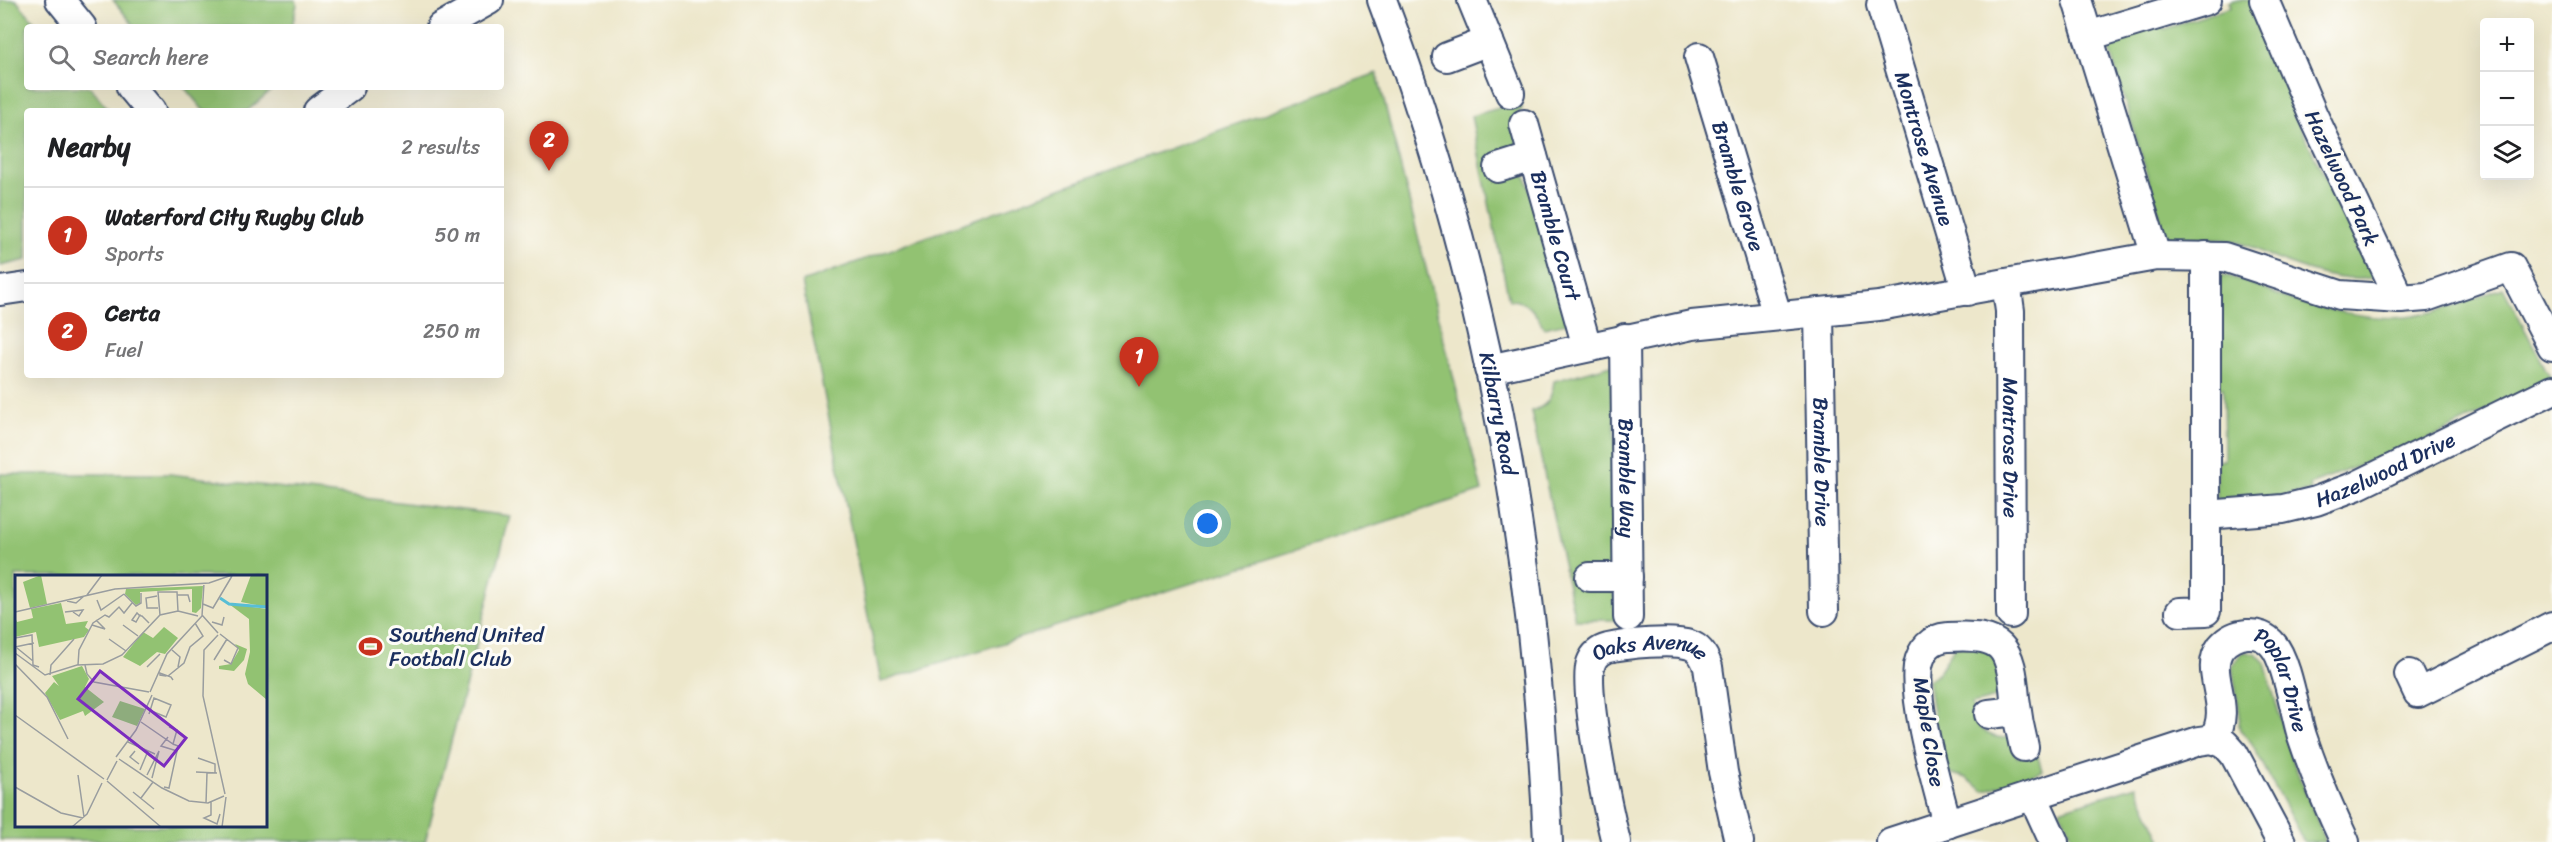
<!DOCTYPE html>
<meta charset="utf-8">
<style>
body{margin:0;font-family:Sriracha,sans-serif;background:#f2f2f2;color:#202124}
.controls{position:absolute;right:18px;top:18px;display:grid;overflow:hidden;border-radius:6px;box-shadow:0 6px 24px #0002}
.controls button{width:54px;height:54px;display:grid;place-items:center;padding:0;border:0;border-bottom:2px solid #e0e0e0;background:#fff;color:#202124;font:30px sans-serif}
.you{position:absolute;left:1208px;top:524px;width:21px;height:21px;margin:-15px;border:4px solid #fff;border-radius:50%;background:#1a73e8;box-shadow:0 0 0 9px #1a73e833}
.badge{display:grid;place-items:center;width:39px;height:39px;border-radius:50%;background:#c8321e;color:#fff;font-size:20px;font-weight:700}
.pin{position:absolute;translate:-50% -50px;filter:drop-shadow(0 2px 3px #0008)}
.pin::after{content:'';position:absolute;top:32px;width:21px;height:18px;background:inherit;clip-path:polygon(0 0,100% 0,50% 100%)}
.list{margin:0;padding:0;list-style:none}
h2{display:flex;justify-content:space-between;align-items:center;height:78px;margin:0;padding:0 24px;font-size:26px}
h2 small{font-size:20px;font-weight:400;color:#757577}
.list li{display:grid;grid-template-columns:39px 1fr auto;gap:18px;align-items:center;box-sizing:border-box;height:96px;padding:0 24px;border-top:2px solid #e0e0e0}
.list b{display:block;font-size:22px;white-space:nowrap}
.list p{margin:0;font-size:20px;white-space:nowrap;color:#757577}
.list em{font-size:20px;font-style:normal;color:#757577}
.icon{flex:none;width:33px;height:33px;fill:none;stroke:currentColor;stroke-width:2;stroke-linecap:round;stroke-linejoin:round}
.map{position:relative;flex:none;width:2552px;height:842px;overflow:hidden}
.search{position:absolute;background:#fff;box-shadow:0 6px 24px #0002;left:24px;top:24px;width:480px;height:66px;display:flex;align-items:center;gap:15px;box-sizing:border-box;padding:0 21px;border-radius:6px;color:#757577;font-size:22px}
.panel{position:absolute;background:#fff;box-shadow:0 6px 24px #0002;left:24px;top:108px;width:480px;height:270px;border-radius:6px}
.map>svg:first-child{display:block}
.green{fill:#92c272;stroke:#567868;stroke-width:1.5;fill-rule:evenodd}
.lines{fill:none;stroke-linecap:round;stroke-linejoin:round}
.minor-casing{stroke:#3a4b6e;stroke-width:32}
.minor{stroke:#fff;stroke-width:28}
.labels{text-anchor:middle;stroke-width:6;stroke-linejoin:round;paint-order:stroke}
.street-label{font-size:21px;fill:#1b2f5e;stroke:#fdfcf7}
.poi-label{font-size:21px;fill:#1b2f5e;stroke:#fdfcf7;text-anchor:start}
.inset-river{fill:none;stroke:#58bed5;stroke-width:3}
.inset-road{fill:none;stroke:#999d9f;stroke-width:1.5}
.view{fill:#7b2cbf;fill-opacity:0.15;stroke:#7b2cbf;stroke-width:3}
.inset-edge{fill:none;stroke:#1b2f5e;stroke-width:3}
</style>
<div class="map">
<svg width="2552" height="842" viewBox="0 0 2552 842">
<rect width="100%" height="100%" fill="#fdfcf7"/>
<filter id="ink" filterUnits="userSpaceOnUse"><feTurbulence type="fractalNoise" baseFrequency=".0167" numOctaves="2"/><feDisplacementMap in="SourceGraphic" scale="12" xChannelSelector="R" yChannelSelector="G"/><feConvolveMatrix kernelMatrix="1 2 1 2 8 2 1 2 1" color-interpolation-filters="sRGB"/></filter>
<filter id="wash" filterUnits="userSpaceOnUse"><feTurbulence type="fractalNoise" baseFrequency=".008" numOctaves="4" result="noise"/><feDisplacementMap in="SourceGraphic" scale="24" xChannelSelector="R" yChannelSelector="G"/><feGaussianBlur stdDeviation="1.35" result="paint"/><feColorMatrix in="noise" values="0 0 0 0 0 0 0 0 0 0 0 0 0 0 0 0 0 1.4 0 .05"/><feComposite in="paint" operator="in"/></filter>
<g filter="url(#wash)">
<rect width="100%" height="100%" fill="#ede7cb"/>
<g class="green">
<path d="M0 0H16L39 27H27V87H90L110 111H27V260L0 266Z"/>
<path d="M113 0H296L297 4 292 27H135Z"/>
<path d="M2234 0H2252L2305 120 2299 124 2329 186 2336 184 2378 276C2348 286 2303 270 2274 258 2263 253 2252 246 2240 243 2217 236 2194 237 2170 240L2163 227 2106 39 2161 23 2164 29 2231 7 2229 2Z"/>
<path d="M1377 73 1482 491 881 682 802 282Z"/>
<path d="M184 87H275L247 111H204Z"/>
<path d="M1520 102 1522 109 1516 115 1520 174 1526 177 1571 322 1544 328C1536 313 1528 300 1509 300L1471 116Z"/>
<path d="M2215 274C2241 277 2264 290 2288 299 2316 308 2377 321 2406 317 2440 313 2471 299 2503 288L2551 379 2383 462 2380 457 2310 485 2311 491 2225 505 2217 499 2216 460H2224L2223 388H2216Z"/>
<path d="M1615 364 1614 559 1608 564 1609 589 1617 598 1618 620H1575L1531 411C1548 407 1552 397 1554 381Z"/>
<path d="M0 474H170L510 516 425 842 0 840ZM16 576H266V826H16Z"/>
<path d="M1955 646 1988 648 2000 657C2003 690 2009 697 1972 704L1976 724C1988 735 1996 740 2012 737L2017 757 2037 753 2042 771 1984 791 1966 778 1942 771 1928 680 1939 672Z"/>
<path d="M2243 652 2256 653 2265 663 2290 754 2326 842H2304L2251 742 2240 731 2239 725 2240 715 2232 666Z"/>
<path d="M2136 786 2162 842H2075L2060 810Z"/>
</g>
</g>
<g filter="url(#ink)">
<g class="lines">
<defs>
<g id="minor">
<path d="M60 0 82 27"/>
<path id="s1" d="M1382 0C1484 269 1536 555 1548 842"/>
<path d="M1472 0 1510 93"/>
<path d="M2077 0 2156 256"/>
<path id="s2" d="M1881 5 1967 291"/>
<path d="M441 27 489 0"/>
<path d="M2088 36 2207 0"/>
<path d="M1447 57 1489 41"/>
<path id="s3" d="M1699 57 1777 315"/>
<path d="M131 87 151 111"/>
<path d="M318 111 350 87"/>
<path id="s4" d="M1524 124 1587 347"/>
<path d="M1498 168 1533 157"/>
<path id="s5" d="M2206 256V515L2283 509 2316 501 2356 486 2552 390"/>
<path id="s6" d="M2006 283 2010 311 2011 614"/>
<path d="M0 291 27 287"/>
<path d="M2400 299 2426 297 2511 267 2552 346"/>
<path id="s7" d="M1819 312 1824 611"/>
<path id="s8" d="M1625 338 1628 617"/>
<path d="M1489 369 1692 325 1879 306 2156 256 2224 257 2340 295 2400 299 2313 115 2264 0"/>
<path d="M1590 577H1628"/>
<path d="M2180 612 2206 611V515"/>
<path d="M2409 674 2418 693 2552 626"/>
<path d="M1989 714 2016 711"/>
<path d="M2033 796 2054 842"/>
<path d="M1947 824C1937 784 1913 705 1918 666 1921 650 1931 638 1948 637 2003 633 2011 647 2015 698 2017 715 2020 731 2024 747"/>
<path id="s9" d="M1616 842C1608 811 1582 687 1591 663 1594 655 1600 650 1608 648 1626 644 1672 639 1690 645 1700 648 1705 658 1708 667L1723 772 1739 842"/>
<path d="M1891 842 2199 741 2213 739"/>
<path id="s10" d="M2281 842 2234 754 2225 744 2213 739C2235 706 2202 673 2221 647 2234 632 2260 628 2273 645 2287 660 2295 714 2302 736 2314 772 2329 808 2345 842"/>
</g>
</defs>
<use href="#minor" class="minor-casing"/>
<use href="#minor" class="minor"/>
</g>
</g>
<defs>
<symbol id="stadium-bare" viewBox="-9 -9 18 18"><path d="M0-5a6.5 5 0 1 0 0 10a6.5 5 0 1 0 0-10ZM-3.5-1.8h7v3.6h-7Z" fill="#c8321e" stroke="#fdfcf7" stroke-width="2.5" paint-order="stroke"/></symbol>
</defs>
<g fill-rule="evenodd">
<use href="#stadium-bare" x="354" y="630" width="33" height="33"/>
</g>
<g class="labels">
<g class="street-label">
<text dy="7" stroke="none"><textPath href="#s2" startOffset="150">Montrose Avenue</textPath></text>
<text transform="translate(2342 178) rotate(65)" y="7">Hazelwood Park</text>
<text dy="7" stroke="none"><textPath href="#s3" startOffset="135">Bramble Grove</textPath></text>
<text dy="7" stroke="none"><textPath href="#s4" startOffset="116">Bramble Court</textPath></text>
<text dy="7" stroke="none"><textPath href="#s1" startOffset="430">Kilbarry Road</textPath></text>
<text dy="7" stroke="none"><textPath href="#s6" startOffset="165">Montrose Drive</textPath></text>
<text dy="7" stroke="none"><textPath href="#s7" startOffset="150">Bramble Drive</textPath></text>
<text dy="7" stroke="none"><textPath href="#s5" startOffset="446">Hazelwood Drive</textPath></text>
<text dy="7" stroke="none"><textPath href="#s8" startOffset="140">Bramble Way</textPath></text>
<text dy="7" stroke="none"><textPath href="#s9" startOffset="248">Oaks Avenue</textPath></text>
<text dy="7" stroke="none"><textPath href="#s10" startOffset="316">Poplar Drive</textPath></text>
<text transform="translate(1929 732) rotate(81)" y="7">Maple Close</text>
</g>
<g class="poi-label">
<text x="389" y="642">Southend United<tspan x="389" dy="24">Football Club</tspan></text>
</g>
</g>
<g transform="translate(15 575)">
<rect width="252" height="252" fill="#ede7cb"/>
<path d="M26 0 32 29 15 33 8 7ZM236 0H252V32L226 27ZM188 11 186 33 181 38 177 37V14L125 17V28L121 30 110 19 111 14ZM46 28 51 49 73 46 70 52 74 55 69 62 24 72 21 57 0 62V42L2 47 18 43 16 34ZM214 29 252 34V125L233 109 230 99 235 77 234 44ZM149 52 163 63 150 79 142 77 125 91 108 82 128 57 138 63ZM220 69 232 74 229 85 219 96 204 94V91L216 89 224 75ZM67 91 74 104 70 112 89 127 70 141 68 136 45 145 30 118 39 107 44 111 37 101ZM105 126 130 134 122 151 97 142Z" fill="#92c272"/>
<path class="inset-river" d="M205 23 214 29 252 32"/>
<path class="inset-road" d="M109 19 121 31 126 28V18M72 20 87 0M162 20H173L175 27M142 21 131 23 132 33H143M82 25 86 35 109 19M52 26 61 28 69 21M188 29 198 33 217 1M0 37 100 14 194 8 217 0M50 37 68 35 64 41 58 37M125 40 121 47 117 45 122 38 124 40H125L126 41H127L134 48M145 40 143 17H162L163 36M187 40 203 58M197 47 207 50 209 42M77 50 90 54 81 45M108 50 123 61M205 59 223 73 216 89 209 85M203 60 189 75 188 121 210 219M0 63 17 60 18 90 24 92M94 64 111 76M0 72 19 68M2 73 18 86M157 75 165 82 163 92M0 78 30 100 62 90 88 89 107 80 145 40 163 36 183 41M199 85 212 64M0 89 32 122 53 164M63 90 64 75 78 48 90 40 94 42 104 32 109 38 117 28M70 90 72 99 79 107 134 117M132 92 145 79M35 100 36 90 59 64M151 101 145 100V98L156 102 158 105M153 101 169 88 175 72 188 61 180 48M135 117 152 79 187 41 189 8M134 139 139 123 156 130 151 142 139 137M0 140 89 204M126 147 158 169 162 155 154 152M153 162 146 171 162 176M113 167 140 179M120 176 115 182 124 189M101 182 121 155 137 120M183 183 200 189V198M104 184 147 213 174 226 193 228 209 221M125 195 133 176M181 197 202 198M63 200 69 242M132 200 144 176 137 203M92 205 102 186M92 206 146 252M0 212 46 238 68 243M149 212 154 213 162 176 163 171 158 169M118 217 139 234M126 223 138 207M196 227V240L189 243 202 249 205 239M191 228 192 198M57 252 72 239 87 208M207 252 211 222"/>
<path class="view" d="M85 96 171 163 149 191 63 124Z"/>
<rect width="252" height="252" class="inset-edge"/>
</g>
</svg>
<div class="controls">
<button>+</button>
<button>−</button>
<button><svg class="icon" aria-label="layers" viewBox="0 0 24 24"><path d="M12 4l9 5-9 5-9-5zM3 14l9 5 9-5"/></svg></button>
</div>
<div class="you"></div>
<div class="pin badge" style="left:1139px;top:387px">1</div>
<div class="pin badge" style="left:549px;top:171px">2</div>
<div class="search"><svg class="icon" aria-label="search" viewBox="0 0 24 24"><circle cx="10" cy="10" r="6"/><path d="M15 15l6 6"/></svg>Search here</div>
<section class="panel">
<h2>Nearby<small>2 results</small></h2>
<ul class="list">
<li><span class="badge">1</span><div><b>Waterford City Rugby Club</b><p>Sports</p></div><em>50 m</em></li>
<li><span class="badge">2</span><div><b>Certa</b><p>Fuel</p></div><em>250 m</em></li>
</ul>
</section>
</div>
